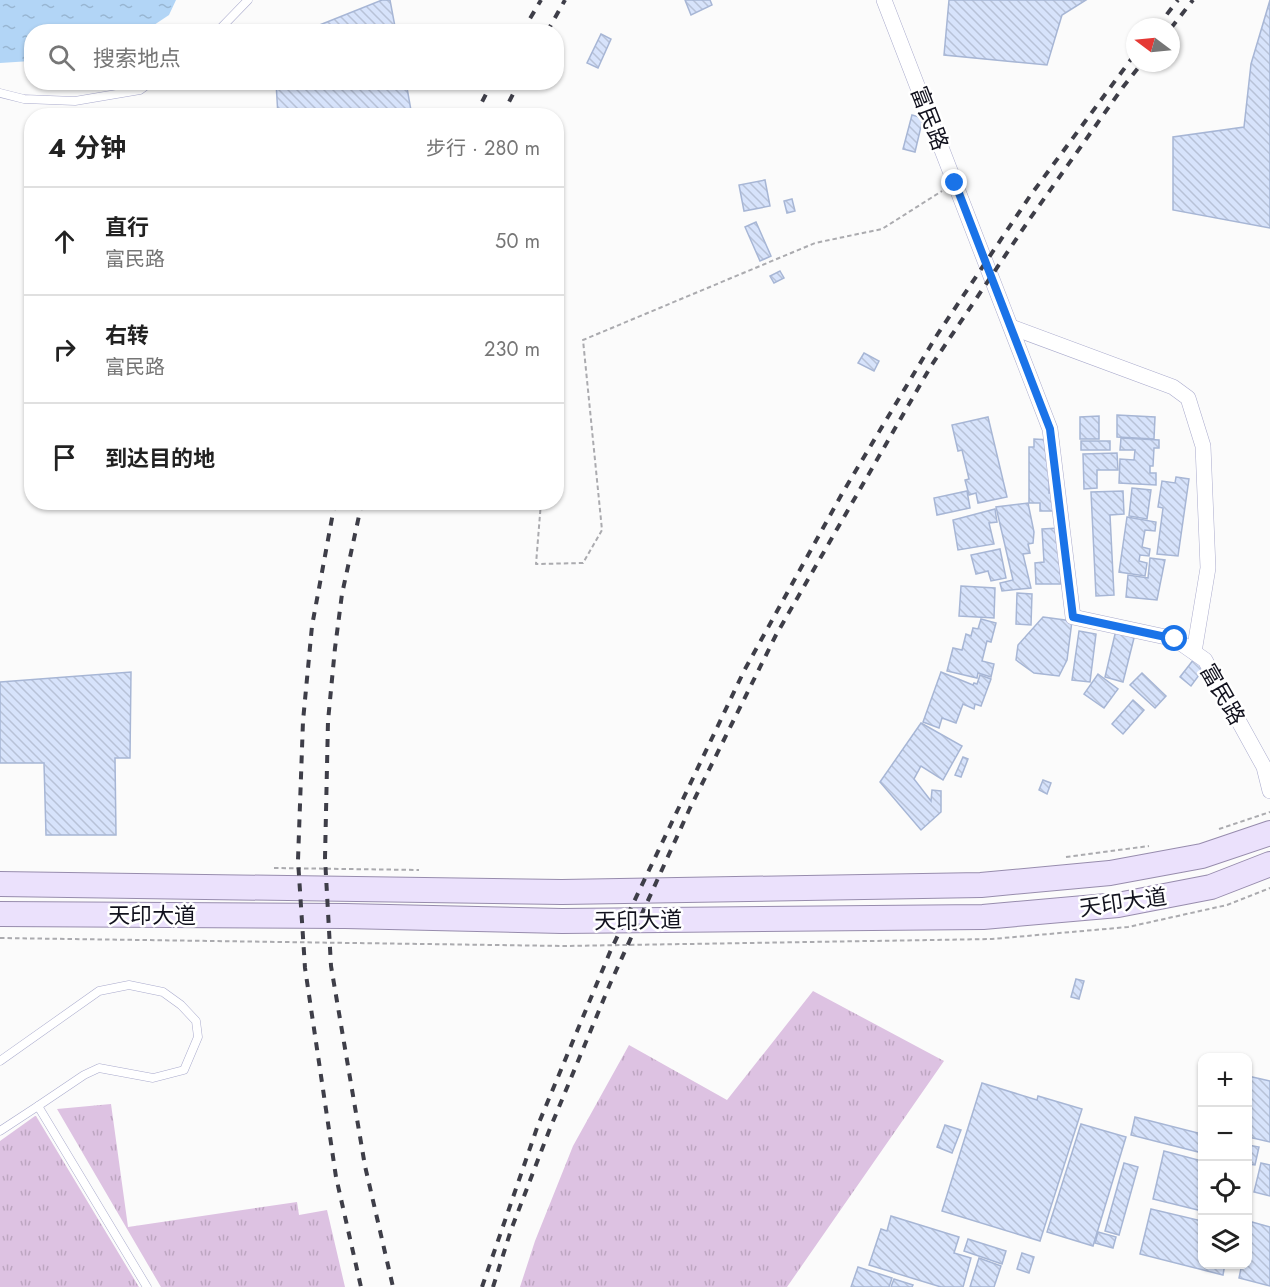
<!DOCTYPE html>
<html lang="zh">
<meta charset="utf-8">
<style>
body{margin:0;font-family:Jost,"Noto Sans SC",sans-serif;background:#f2f2f2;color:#222}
.controls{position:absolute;right:18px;bottom:18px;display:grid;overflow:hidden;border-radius:12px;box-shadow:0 2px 4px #0004}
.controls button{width:54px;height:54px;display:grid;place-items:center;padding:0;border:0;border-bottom:2px solid #e0e0e0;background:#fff;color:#222;font:30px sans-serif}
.compass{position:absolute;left:1126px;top:18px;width:54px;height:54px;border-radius:50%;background:#fff;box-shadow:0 2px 4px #0004;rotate:286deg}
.stop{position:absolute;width:18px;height:18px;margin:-14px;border:4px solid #1a73e8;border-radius:50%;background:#fff}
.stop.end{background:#1a73e8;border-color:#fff;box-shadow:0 2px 6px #0008}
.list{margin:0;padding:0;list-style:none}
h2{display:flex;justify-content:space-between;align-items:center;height:78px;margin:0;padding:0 24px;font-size:26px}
h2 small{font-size:20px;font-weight:400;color:#767676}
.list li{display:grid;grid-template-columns:39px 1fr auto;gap:18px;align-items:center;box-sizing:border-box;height:108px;padding:0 24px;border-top:2px solid #e0e0e0}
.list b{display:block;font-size:22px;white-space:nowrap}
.list p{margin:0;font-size:20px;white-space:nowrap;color:#767676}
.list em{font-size:20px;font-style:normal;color:#767676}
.icon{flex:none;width:33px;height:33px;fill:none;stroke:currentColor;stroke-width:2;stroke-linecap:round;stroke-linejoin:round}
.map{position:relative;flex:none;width:1270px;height:1287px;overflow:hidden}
.search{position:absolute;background:#fff;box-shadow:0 2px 4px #0004;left:24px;top:24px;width:540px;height:66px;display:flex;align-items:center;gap:15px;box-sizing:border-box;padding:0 21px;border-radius:24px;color:#767676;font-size:22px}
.panel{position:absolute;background:#fff;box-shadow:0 2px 4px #0004;left:24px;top:108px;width:540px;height:402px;border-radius:24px}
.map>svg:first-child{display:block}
.grass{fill:url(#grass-tufts)}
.water{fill:url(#water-ripples)}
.building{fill:url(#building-back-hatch);stroke:#a7b6d5;stroke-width:1.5}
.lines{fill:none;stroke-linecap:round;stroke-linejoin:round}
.service-casing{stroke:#aaabcd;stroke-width:9}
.minor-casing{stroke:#aaabcd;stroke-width:16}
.primary-casing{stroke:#978cad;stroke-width:26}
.path{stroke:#ababaf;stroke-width:2;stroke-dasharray:4.5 3;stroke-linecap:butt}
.service{stroke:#fff;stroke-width:8}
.minor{stroke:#fff;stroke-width:15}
.primary{stroke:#ebe1fc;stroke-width:24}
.rail{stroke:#3e3e48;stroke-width:4;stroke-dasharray:8 8;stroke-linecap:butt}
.route{stroke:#1a73e8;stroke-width:8}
.labels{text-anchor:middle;stroke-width:5;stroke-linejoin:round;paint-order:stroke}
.street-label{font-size:22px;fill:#12121e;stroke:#fff}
</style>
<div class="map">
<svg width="1270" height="1287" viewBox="0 0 1270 1287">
<defs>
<pattern id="grass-tufts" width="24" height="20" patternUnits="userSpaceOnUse" patternTransform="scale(1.5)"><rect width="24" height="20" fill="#ddc2e2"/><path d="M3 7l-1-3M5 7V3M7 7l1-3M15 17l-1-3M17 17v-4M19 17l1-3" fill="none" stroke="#bda6c1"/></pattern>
<pattern id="water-ripples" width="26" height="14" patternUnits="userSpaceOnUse" patternTransform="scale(1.5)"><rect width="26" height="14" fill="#b2d5f6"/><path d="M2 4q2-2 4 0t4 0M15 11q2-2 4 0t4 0" fill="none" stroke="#98b6d2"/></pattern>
<pattern id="building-back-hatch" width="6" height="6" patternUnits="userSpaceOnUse" patternTransform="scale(1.5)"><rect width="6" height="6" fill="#d7e3fb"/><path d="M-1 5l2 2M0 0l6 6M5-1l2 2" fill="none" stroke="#b8c2d7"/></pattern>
</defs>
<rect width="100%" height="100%" fill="#fbfbfb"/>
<g class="grass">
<path d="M813 991 944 1061 787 1287H520L535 1241 573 1146 629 1045 727 1100Z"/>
<path d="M111 1104 128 1227 297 1202 299 1215 327 1210 345 1287H161L57 1109Z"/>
<path d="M35 1116H36L139 1287H0V1141Z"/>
</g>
<path class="water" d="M0 0H176L169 15 145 31 32 32 31 61 0 63Z"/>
<g class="building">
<path d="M382 0H390L396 32H302Z"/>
<path d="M685 0H710L712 5 691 15Z"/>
<path d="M949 0H1086L1062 15 1047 65 944 55Z"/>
<path d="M1270 0V228L1173 210V137L1244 127 1251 64Z"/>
<path d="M601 34 611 39 598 68 587 63Z"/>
<path d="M276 82H406L412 116H278Z"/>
<path d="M912 115 923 118 915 152 903 149Z"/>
<path d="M765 180 770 206 744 211 739 185Z"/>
<path d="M792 199 795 211 787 213 784 201Z"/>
<path d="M756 222 771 256 760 261 745 227Z"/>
<path d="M780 271 784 278 774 283 770 276Z"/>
<path d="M864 353 879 361 874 371 858 363Z"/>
<path d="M1117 415 1155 417 1154 439 1117 437Z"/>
<path d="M1099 416V439H1080V417Z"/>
<path d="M988 417 1007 497 978 503 976 493 969 495 965 480 969 479 962 450 958 451 952 425Z"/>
<path d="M1121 438 1159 440V448H1154L1153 466H1150V473H1156V485L1119 483 1120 459 1134 460 1135 450H1120Z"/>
<path d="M1034 439 1050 440 1049 493H1056V511H1040V503H1029V447H1034Z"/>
<rect x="1081" y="441" width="29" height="9"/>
<path d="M1117 453 1118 470H1097V488L1084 489 1083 454Z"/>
<path d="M1176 477 1189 479 1178 556 1157 554 1163 508 1158 507 1162 481 1175 483Z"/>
<path d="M1132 488 1151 490 1147 519 1129 516Z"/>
<path d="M967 491 970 508 937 515 934 498Z"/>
<path d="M1123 491 1124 514 1110 515 1114 595 1096 596 1091 492Z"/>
<path d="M1028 503 1034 532 1033 543 1028 544 1030 553 1023 554 1031 588 1002 591 1000 583 1013 580 996 507Z"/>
<path d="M995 509 997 522 989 523 994 544 958 550 953 520Z"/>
<path d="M1127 517 1156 522 1155 531 1145 530 1142 547 1150 549 1149 556 1140 555 1139 561 1147 563 1145 576 1119 572Z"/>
<path d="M1059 528 1061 584H1036L1035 563 1044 562 1042 529Z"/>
<path d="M1000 549 1006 578 991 581 988 571 976 574 971 555Z"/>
<path d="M1150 558 1165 560 1157 600 1126 597 1128 575 1148 578Z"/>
<path d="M961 586 995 588 994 618 959 616Z"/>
<path d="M1017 593 1032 594 1031 625 1016 624Z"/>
<path d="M1043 617 1072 621 1067 660 1059 676 1034 673 1016 660 1018 645Z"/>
<path d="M981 619 996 623 991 642 987 641 982 661 994 664 991 677 978 673 977 678 947 671 953 648 962 650 966 634 971 636 973 628 978 629Z"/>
<path d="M1116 630 1135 634 1123 682 1105 677Z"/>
<path d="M1079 631 1096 634 1090 682 1072 680Z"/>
<path d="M1194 659 1205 667 1191 686 1180 677Z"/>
<path d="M131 672 130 758H115L116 835H46L44 763H0V682Z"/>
<path d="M941 672 973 685 974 683 977 684 980 675 991 679 981 706 975 704 974 709 963 704 956 723 942 718 939 728 923 722Z"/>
<path d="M1142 673 1166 696 1155 708 1130 685Z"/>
<path d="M1098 674 1118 689 1104 708 1084 694Z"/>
<path d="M1133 700 1144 710 1123 734 1112 724Z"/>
<path d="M921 723 962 746 943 780 921 766 914 779 931 801 932 790 941 791V812L921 830 880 782Z"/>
<path d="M963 757 968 759 961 777 955 775Z"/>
<path d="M1043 780 1051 783 1047 794 1039 790Z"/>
<path d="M1076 979 1084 981 1079 999 1071 997Z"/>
<path d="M1248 1076 1270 1081V1142L1248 1137Z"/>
<path d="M982 1083 1037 1100 1038 1096 1082 1109 1040 1241 942 1211Z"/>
<path d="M1135 1117 1202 1134V1153L1131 1135Z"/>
<path d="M1081 1124 1126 1137 1093 1246 1047 1232Z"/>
<path d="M945 1125 961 1130 952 1153 937 1147Z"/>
<path d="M1248 1145 1259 1147 1255 1165 1248 1164Z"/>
<path d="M1164 1151 1202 1161V1211L1153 1199Z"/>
<path d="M1124 1163 1138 1167 1119 1235 1105 1231Z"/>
<path d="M1261 1163 1270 1165V1196L1254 1192Z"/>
<path d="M1151 1209 1202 1221V1264H1225L1223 1275 1140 1254Z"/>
<path d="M891 1216 959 1237 954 1253 971 1258 963 1287H941L869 1265 881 1229 887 1231Z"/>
<path d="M1252 1222 1270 1227V1286L1239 1278 1242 1264H1248V1242Z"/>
<path d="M1098 1232 1116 1237 1113 1248 1095 1243Z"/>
<path d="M968 1239 1006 1251 1002 1264 964 1251Z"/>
<path d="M1022 1253 1034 1257 1029 1273 1017 1269Z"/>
<path d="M979 1258 1001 1266 994 1287H970Z"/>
<path d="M858 1267 892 1278 889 1287H851Z"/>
<path d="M894 1279 913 1285 912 1287H891Z"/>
</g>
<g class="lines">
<defs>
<g id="service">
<path d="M217 32 248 0"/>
<path d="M0 93 24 99 75 101 140 90 151 82"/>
<path d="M0 1061 99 991 129 985 163 992 181 1005 196 1021 198 1037 184 1070 153 1078 99 1068 84 1075 38 1106"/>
<path d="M0 1131 38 1106 147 1287"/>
</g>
<g id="minor">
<path d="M884 0 1050 429 1073 617 1175 639 1205 660 1264 767 1270 791"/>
<path d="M1011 327 1173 387 1188 398 1203 446 1208 568 1194 652"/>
</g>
<g id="primary">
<path d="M0 884 562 892 981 885 1110 873 1202 856 1270 833"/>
<path d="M0 914 345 916 562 921 983 917 1118 905 1211 887 1270 864"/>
</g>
</defs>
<use href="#service" class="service-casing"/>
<use href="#minor" class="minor-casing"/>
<use href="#primary" class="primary-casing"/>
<g class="path">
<path d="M541 502 536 564 583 563 602 530 583 340 815 243 882 229 942 191"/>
<path d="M1219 829 1270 812"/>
<path d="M1066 857 1149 846"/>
<path d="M274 868 419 870"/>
<path d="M0 938 565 946 992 939 1128 927 1227 905 1270 888"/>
</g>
<use href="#service" class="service"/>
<use href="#minor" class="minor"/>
<use href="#primary" class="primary"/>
<g class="rail">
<path d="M1157 27 1178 0"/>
<path d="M1171 28 1193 0"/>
<path d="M522 32 541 0"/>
<path d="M547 32 565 0"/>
<path d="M475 116 492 82"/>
<path d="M502 116 519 82"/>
<path d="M335 502 312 626 303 721 298 860 305 968 336 1177 361 1287"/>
<path d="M362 502 342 594 335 648 328 721 325 858 331 966 365 1166 393 1287"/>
<path d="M482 1287 538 1125 610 952 744 671 843 492 937 335 1030 196 1135 54"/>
<path d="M493 1287 511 1230 549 1131 610 984 690 808 776 635 931 366 1029 220 1123 87 1142 63"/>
</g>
</g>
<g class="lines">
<path class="route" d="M955 183 1050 429 1073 617 1175 639"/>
</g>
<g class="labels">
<g class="street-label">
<text transform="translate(930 118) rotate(69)" y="8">富民路</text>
<text transform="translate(1223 694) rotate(60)" y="8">富民路</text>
<text transform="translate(1123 902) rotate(-8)" y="8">天印大道</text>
<text x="152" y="923">天印大道</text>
<text transform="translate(638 920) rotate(-1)" y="8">天印大道</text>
</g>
</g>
</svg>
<div class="controls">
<button>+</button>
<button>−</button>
<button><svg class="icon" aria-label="locate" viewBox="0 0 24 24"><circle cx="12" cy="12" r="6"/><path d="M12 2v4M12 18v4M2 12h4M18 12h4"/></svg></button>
<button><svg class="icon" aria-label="layers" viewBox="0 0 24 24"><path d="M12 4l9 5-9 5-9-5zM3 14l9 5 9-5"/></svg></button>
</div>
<svg class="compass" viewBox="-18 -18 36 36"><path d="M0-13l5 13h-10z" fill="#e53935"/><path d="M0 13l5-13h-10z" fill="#767676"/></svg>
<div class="stop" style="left:1175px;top:639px"></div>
<div class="stop end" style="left:955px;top:183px"></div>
<div class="search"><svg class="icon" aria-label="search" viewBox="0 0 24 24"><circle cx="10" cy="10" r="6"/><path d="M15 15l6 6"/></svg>搜索地点</div>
<section class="panel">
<h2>4 分钟<small>步行 · 280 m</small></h2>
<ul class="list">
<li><svg class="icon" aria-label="ahead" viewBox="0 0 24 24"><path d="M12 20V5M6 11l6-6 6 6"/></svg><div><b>直行</b><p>富民路</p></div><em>50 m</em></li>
<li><svg class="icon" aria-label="right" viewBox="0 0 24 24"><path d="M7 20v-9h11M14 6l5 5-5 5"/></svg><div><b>右转</b><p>富民路</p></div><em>230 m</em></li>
<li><svg class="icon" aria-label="arrive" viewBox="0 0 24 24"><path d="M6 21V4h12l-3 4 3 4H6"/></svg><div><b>到达目的地</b></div></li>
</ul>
</section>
</div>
